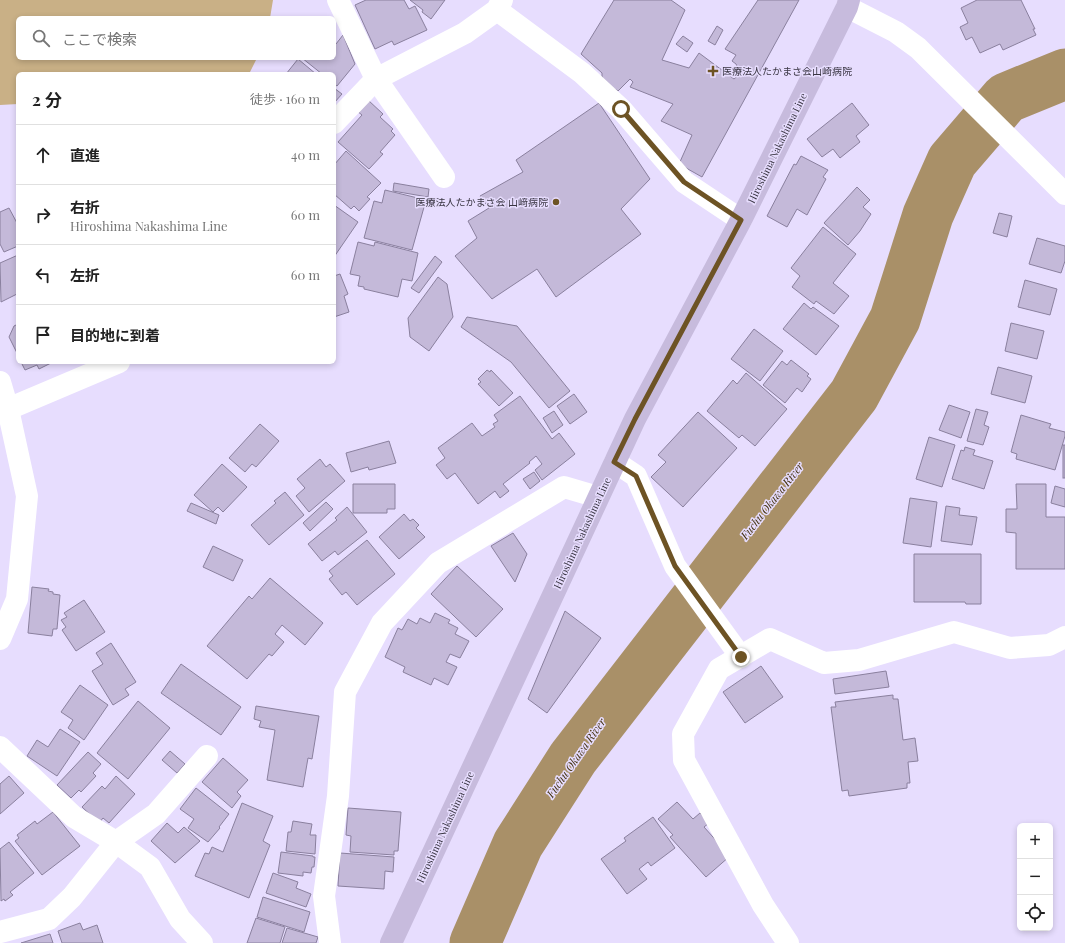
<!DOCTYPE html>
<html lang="ja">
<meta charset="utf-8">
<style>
body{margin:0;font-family:"Playfair Display","Noto Sans JP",serif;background:#f2f2f2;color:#222}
.controls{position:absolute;right:12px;bottom:12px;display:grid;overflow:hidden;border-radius:6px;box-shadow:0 2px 6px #0003}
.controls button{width:36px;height:36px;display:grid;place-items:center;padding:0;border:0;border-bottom:1px solid #e0e0e0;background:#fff;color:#222;font:20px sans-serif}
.stop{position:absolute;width:12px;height:12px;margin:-9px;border:3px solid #6d5324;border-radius:50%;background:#fff}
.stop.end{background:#6d5324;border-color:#fff;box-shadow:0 1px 4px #0008}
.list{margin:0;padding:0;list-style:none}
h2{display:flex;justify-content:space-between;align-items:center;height:52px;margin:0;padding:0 16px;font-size:17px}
h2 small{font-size:13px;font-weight:400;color:#767676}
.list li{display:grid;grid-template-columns:26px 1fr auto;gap:12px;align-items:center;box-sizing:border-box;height:60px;padding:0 16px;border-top:1px solid #e0e0e0}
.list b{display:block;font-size:15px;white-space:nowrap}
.list p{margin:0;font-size:13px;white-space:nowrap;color:#767676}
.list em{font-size:13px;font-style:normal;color:#767676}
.icon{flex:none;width:22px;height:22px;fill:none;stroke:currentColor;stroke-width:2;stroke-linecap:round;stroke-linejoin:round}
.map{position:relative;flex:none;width:1065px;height:943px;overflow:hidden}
.search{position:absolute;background:#fff;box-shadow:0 2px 6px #0003;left:16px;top:16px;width:320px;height:44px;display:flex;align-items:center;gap:10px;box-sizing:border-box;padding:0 14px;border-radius:6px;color:#767676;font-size:15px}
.panel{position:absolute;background:#fff;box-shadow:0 2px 6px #0003;left:16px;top:72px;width:320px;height:292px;border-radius:6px}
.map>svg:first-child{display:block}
.forest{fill:#c9b086}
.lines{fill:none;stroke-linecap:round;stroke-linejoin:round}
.river{stroke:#a99068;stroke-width:51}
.building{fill:#c4b9d9;stroke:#8a809e}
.minor{stroke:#fff;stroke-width:22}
.tertiary{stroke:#fff;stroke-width:22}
.primary{stroke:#c7bbdd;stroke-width:22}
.route{stroke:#6d5324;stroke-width:5}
.poi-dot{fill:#6d5324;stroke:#e7ddfe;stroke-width:1.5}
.labels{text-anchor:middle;stroke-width:3;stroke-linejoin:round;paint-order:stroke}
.poi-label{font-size:10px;fill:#393542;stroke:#e7ddfe;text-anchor:start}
.street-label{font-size:10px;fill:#393542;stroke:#e7ddfe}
.water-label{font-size:11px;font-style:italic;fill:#412f0c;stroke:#e7ddfe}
</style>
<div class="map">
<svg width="1065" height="943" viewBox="0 0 1065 943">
<rect width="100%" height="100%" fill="#e7ddfe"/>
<path class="forest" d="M0 0H273L270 18H18V58H257L249 74H18V104L0 105Z"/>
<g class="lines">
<path class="river" d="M475 943 518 844 573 758 854 395 895 319 928 215 952 161 1006 98 1065 74"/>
</g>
<g class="building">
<path d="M366 0H404L409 9 415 6 427 30 394 45 392 41 375 49 355 5Z"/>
<path d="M410 0H445L431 19 422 12 423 10Z"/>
<path d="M614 0H671L685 10 662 60 689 68 699 53 734 79 741 73 736 64 732 61 736 55 725 49 758 0H799L702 177 679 164 692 135 661 121 673 104 630 87 633 82 630 79 618 91 602 82V73L581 54Z"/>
<path d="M977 0H1021L1035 29H1033L1036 35 1003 50 1000 44 980 53 972 37 966 40 960 27 968 23 961 8Z"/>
<path d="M717 26 723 30 715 45 708 41Z"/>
<path d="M343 35 355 64 337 86 334 84V74H322L302 58H334V43L336 44Z"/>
<path d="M683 36 693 43 687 52 676 44Z"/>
<path d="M298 59 316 74H286Z"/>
<path d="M334 88 342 94 334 103Z"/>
<path d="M368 100 383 114 380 117 393 129 391 131 395 135 380 152 383 154 369 169 338 142 362 115 357 111Z"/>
<path d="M599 103 650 179 621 209 641 234 556 297 537 269 492 299 455 256 477 238 468 221 489 208 480 196 523 172 516 160Z"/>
<path d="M852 103 869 125 856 136 860 142 840 158 833 149 822 157 807 139Z"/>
<path d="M346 151 381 183 367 197 370 199 359 211 354 206 351 209 334 194V169L336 167 334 165Z"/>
<path d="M801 156 828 170 823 177 826 179 807 215 797 209 787 227 767 216 794 164 796 165Z"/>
<path d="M394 183 429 189 428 197 393 191Z"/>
<path d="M857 187 870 200 863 207 871 214 860 231 848 245 824 223Z"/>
<path d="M385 190 426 200 412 250 364 238 374 201 382 203Z"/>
<path d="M334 205 358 222 334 257Z"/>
<path d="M9 208 17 223 18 222V246L4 252 0 244V212Z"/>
<path d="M999 213 1012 216 1007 237 993 233Z"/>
<path d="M823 227 856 254 833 283 849 296 834 314 816 301 814 304 792 287 800 276 791 268Z"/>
<path d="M1037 238 1065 246V261L1061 273 1029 264Z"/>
<path d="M358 242 374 246 375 242 418 253 412 281 402 279 398 297 364 289V287L358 286 360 276 350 274Z"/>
<path d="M18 255V297L17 294 1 302 0 263Z"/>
<path d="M435 256 442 262 419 293 411 288Z"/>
<path d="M340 274 348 294 344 296 349 312 334 317V276Z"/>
<path d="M438 277 447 284 453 317 429 351 410 337 408 318Z"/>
<path d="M1025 280 1057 289 1050 315 1018 307Z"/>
<path d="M804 303 811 309 813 307 839 326 816 355 783 329Z"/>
<path d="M467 317 517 326 570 391 549 408 511 362 461 327Z"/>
<path d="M1011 323 1044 331 1037 359 1005 351Z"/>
<path d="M18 324V355L9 337 14 326Z"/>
<path d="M754 329 783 351 760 381 731 359Z"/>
<path d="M791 360 809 374 807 376 811 379 802 392 797 388 785 403 763 385 782 361 787 365Z"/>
<path d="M21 362H53L39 369 37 365 25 370Z"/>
<path d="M998 367 1032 376 1025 403 991 394Z"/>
<path d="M487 370 490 372 491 370 513 393 499 406 478 384 481 382 478 379Z"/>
<path d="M746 373 787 409 755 446 742 435 739 438 707 411 733 380 737 384Z"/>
<path d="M574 394 587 412 570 424 557 406Z"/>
<path d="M520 396 552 439 559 433 575 454 542 480 535 470 542 464 536 456 529 462 530 463 503 484 509 491 500 498 495 491 478 504 455 473 447 479 436 465 445 458 438 448 472 423 482 436 495 427 493 424 498 421 494 415Z"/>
<path d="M949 405 970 412 961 438 939 430Z"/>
<path d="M976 409 988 412 984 425 989 427 983 445 967 441Z"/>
<path d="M554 411 563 425 552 433 543 418Z"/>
<path d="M698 412 737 448 683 507 651 477 666 462 658 455Z"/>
<path d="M1021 415 1051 424 1049 428 1065 432V436L1055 470 1016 459 1017 454 1011 452Z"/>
<path d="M260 424 279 441 256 467 252 464 245 472 229 458Z"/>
<path d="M929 437 955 445 942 487 916 479Z"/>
<path d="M389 441 396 463 369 470 368 467 351 472 346 453Z"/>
<rect x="1063" y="445" width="2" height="33"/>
<path d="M965 447 975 450 973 455 993 461 984 489 952 479 961 450 964 451Z"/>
<path d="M320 459 326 467 330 464 345 481 309 512 296 496 305 488 297 479Z"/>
<path d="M222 464 247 487 223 512 218 507 213 512 194 495Z"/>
<path d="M534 472 540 481 530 489 523 479Z"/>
<path d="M353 484H395V509H387V513H353Z"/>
<path d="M1016 484H1046V517H1065V569H1016V533L1006 532V509H1017Z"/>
<path d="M1055 486 1065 489V507L1051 503Z"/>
<path d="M285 492 304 515 269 545 251 525 276 503 274 501Z"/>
<path d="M910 498 937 502 931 547 903 543Z"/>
<path d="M326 502 333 509 310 531 303 523Z"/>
<path d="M191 503 219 515 216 524 187 511Z"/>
<path d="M946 506 960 508 959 515 977 517 972 545 941 541Z"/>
<path d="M347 507 367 532 338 555 335 551 322 561 308 544 337 520 335 518Z"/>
<path d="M404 514 410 521 413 519 419 525 416 528 425 537 399 559 379 537Z"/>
<path d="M513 533 527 554 515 582 491 546Z"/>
<path d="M367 540 395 574 357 605 346 592 342 595 329 579 333 576 329 571Z"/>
<path d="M213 546 243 560 233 581 203 567Z"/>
<path d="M914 554H981V604H966L965 602H914Z"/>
<path d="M457 566 503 609 476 637 431 594Z"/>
<path d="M270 578 323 623 305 645 282 625 275 634 284 642 272 656 269 654 247 679 207 646 249 596 252 599Z"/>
<path d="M32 587 49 589 48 591 53 592V594L60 595 57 629H53L52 636 28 633Z"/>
<path d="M84 600 105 632 76 651 62 630 66 627 61 620 67 617 64 613Z"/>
<path d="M565 611 601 638 547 713 528 699Z"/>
<path d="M435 613 450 620 448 623 458 628 455 634 469 641 460 658 450 654 446 662 457 667 448 685 434 678 431 685 403 672 405 667 385 657 398 628 402 630 408 619 417 624 420 618 430 623Z"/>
<path d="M111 643 136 682 125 689 129 695 113 705 92 671 103 664 96 653Z"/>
<path d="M181 664 241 707 221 735 161 693Z"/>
<path d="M761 666 783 697 745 723 723 692Z"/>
<path d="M886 671 889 687 835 694 833 679Z"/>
<path d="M80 685 108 705 84 740 68 728 73 720 61 712Z"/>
<path d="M893 695V699H898L903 740 915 738 918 761 908 762 910 783H907V788L849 796 848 790 842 791 831 707H836L835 702Z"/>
<path d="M138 701 170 728 128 779 97 753Z"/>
<path d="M256 706 319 716 312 759 308 758 303 787 267 780 275 730 259 727 261 721 254 719Z"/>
<path d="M60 729 80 742 57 776 27 756 37 740 48 747Z"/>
<path d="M170 751 185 764 177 773 162 760Z"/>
<path d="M88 752 101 764 93 773 96 776 81 792 79 790 71 798 57 785Z"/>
<path d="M223 758 248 780 237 792 241 796 232 808 202 782Z"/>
<path d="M9 776 24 793 0 814V784Z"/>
<path d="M116 776 135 794 109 823 103 818 99 823 82 807 102 786 105 789Z"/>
<path d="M196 788 229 814 219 827 220 828 208 842 188 828 194 819 180 809Z"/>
<path d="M677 802 693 819 700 813 701 814 709 823 704 827 730 856 706 877 670 837 673 835 658 819Z"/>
<path d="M242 803 273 816 263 841 270 845 249 898 195 876 205 853 209 854 212 847 223 852Z"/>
<path d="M348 808 401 812 398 851H394V855L350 852 351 836 346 835Z"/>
<path d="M53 812 80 846 42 875 15 841 19 838 17 835 35 821 37 824Z"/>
<path d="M653 817 675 848 651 866 648 862 639 869 647 879 627 894 601 859 626 841 624 838Z"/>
<path d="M293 821 312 824 310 835H316L315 854 286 851 288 832H291Z"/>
<path d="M167 823 178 833 184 827 200 841 175 863 151 841Z"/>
<path d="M9 842 34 873 10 892 13 895 5 901 4 899 1 901 0 849Z"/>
<path d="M281 852 313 856V857H315L314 867H312L311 873 303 872V876L278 873Z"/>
<path d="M340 853 394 857 393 872 385 871 384 889 338 886Z"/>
<path d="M273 873 298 882 296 888 311 894 306 907 266 893Z"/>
<path d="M263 897 310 912 304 932 257 917Z"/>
<path d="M256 918 285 927 280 943H247Z"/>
<path d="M80 923 83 930 97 925 103 943H62L58 931Z"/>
<path d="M287 928 318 937 316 943H282Z"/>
<path d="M50 934 53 943H21Z"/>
</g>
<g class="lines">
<g class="minor">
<path d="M338 0 376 79 444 177"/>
<path d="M497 10 582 73 621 109 684 182 741 220"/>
<path d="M334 123 376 79 465 33 497 10 502 0"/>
<path d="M0 382 8 409 27 496 17 599 0 639"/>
<path d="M8 409 119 362"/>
<path d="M615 462 636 476 675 566 741 657"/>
<path d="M0 747 74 817 116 842 150 867 180 919 202 943"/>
<path d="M0 932 49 919 72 897 116 842 156 814 207 756"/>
<path d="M330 943 324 896 338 796 345 692 382 623 438 563 564 487 598 497"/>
<path d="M788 943 763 905 684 760 683 734 719 669 770 639 824 663 859 660 954 632 1010 648 1049 645 1065 637"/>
</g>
<path class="tertiary" d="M847 7 896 32 918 48 1065 194"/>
<path class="primary" d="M391 943 635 419 741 220 847 7 849 0"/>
</g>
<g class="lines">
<path class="route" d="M621 109 684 182 741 220 635 419 614 462 636 476 675 566 741 657"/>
</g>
<g class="poi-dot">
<path d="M711 65h4v4h4v4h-4v4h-4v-4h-4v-4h4z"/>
<circle cx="556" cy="202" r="4"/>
</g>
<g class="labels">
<g class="poi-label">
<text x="722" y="75">医療法人たかまさ会山崎病院</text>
<text x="548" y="206" text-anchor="end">医療法人たかまさ会 山﨑病院</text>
</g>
<g class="street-label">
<text transform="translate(777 148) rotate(-64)" y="4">Hiroshima Nakashima Line</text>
<text transform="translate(582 533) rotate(-65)" y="4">Hiroshima Nakashima Line</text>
<text transform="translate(445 827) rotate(-65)" y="4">Hiroshima Nakashima Line</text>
</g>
<g class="water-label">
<text transform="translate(772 501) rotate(-52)" y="4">Fuchu Okawa River</text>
<text transform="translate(576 758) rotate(-55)" y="4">Fuchu Okawa River</text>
</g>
</g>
</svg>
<div class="controls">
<button>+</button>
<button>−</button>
<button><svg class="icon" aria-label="locate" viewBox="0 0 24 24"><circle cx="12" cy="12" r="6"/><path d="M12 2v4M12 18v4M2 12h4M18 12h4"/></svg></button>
</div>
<div class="stop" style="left:621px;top:109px"></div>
<div class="stop end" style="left:741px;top:657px"></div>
<div class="search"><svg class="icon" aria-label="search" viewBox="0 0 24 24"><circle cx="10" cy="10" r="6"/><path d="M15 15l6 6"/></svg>ここで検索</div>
<section class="panel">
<h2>2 分<small>徒歩 · 160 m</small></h2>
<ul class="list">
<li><svg class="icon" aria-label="ahead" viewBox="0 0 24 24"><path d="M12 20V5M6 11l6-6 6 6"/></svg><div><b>直進</b></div><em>40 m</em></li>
<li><svg class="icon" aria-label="right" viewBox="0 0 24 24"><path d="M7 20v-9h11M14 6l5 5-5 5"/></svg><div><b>右折</b><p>Hiroshima Nakashima Line</p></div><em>60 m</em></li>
<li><svg class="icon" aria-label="left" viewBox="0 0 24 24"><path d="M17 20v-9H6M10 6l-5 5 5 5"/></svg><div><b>左折</b></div><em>60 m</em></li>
<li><svg class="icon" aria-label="arrive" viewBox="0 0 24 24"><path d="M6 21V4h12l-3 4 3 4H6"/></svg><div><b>目的地に到着</b></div></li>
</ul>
</section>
</div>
